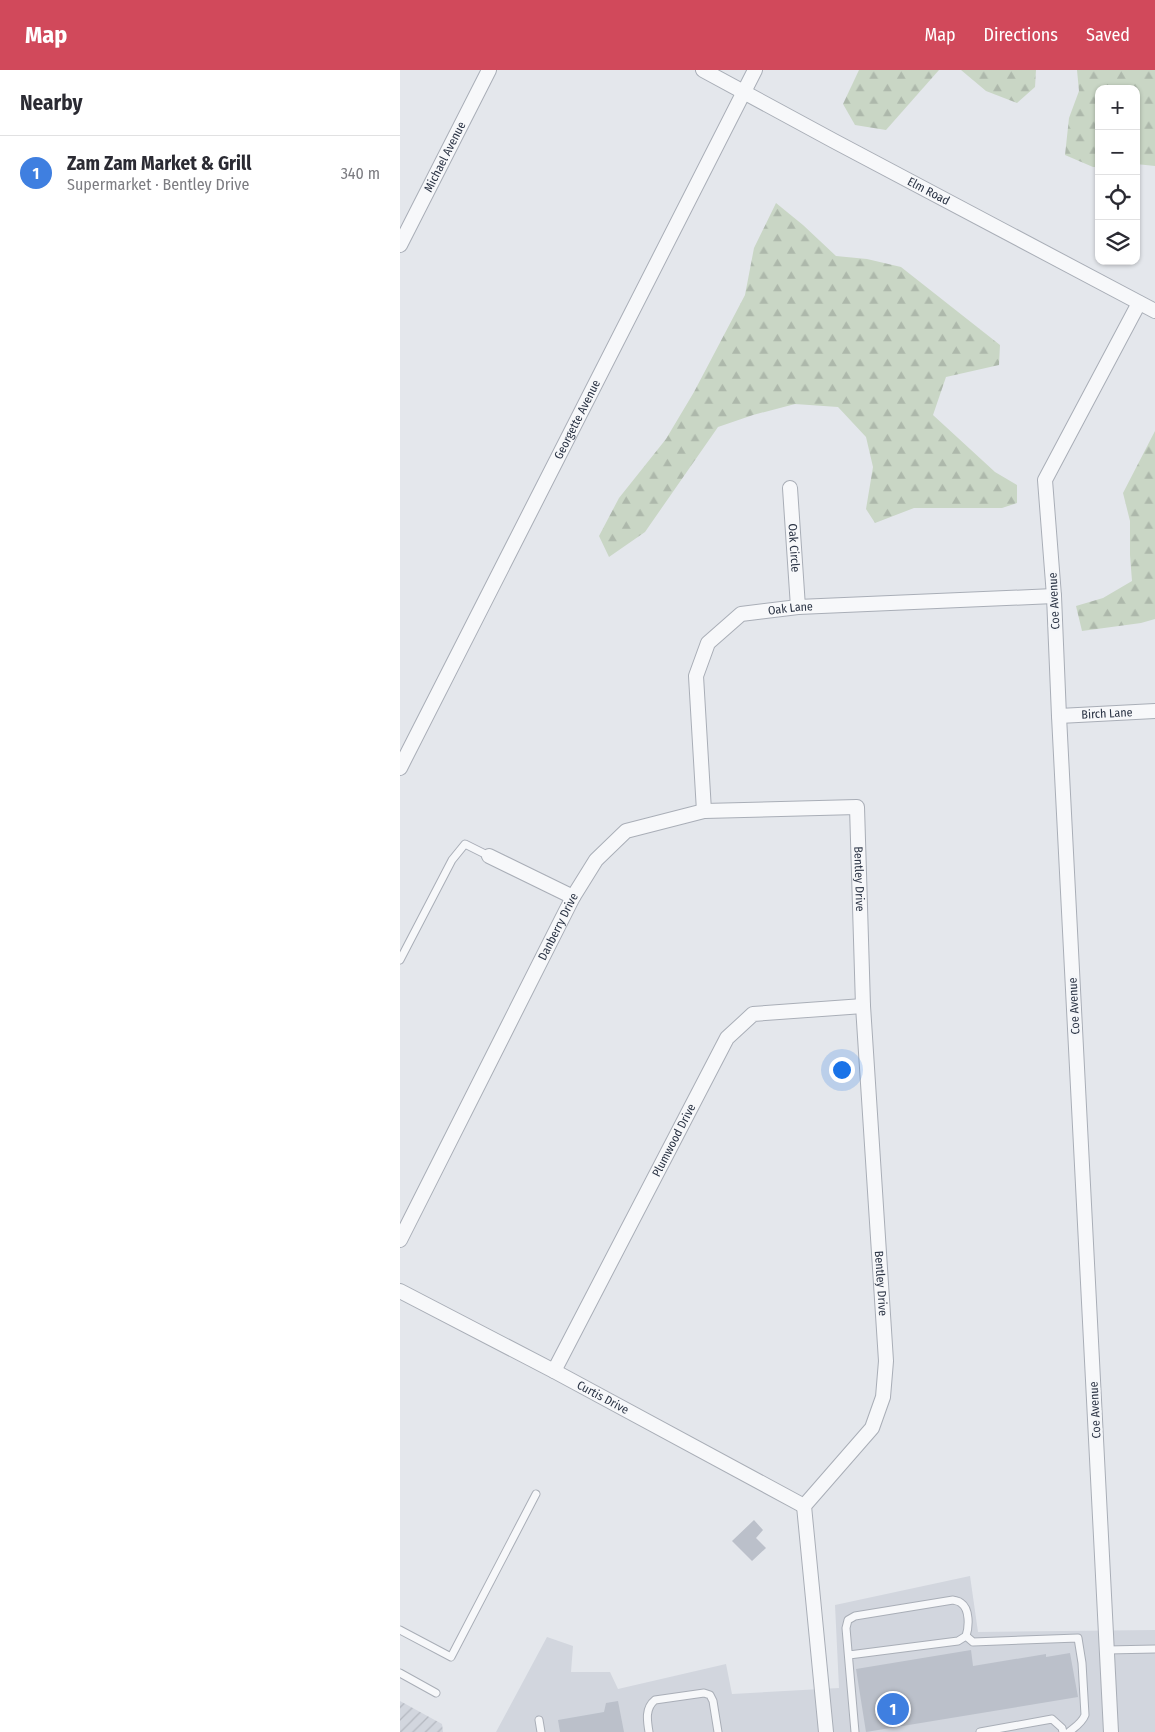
<!DOCTYPE html>
<meta charset="utf-8">
<style>
body{margin:0;font-family:"Fira Sans Condensed",sans-serif;background:#f2f2f3;color:#2b2b33}
.controls{position:absolute;right:15px;top:15px;display:grid;overflow:hidden;border-radius:10px;box-shadow:0 1px 4px #0004}
.controls button{width:45px;height:45px;display:grid;place-items:center;padding:0;border:0;border-bottom:1px solid #e1e1e2;background:#fff;color:#2b2b33;font:25px sans-serif}
.you{position:absolute;left:441px;top:999px;width:18px;height:18px;margin:-12px;border:4px solid #fff;border-radius:50%;background:#1a73e8;box-shadow:0 0 0 8px #1a73e833}
.badge{display:grid;place-items:center;width:32px;height:32px;border-radius:50%;background:#d1495b;color:#fff;font-size:16px;font-weight:700}
.pin{position:absolute;translate:-50% -50%;border:2px solid #fff;box-shadow:0 1px 5px #0006}
.list{margin:0;padding:0;list-style:none}
h2{display:flex;justify-content:space-between;align-items:center;height:65px;margin:0;padding:0 20px;font-size:21px}
h2 small{font-size:16px;font-weight:400;color:#7c7c81}
.list li{display:grid;grid-template-columns:32px 1fr auto;gap:15px;align-items:center;box-sizing:border-box;height:75px;padding:0 20px;border-top:1px solid #e1e1e2}
.list b{display:block;font-size:19px;white-space:nowrap}
.list p{margin:0;font-size:16px;white-space:nowrap;color:#7c7c81}
.list em{font-size:16px;font-style:normal;color:#7c7c81}
.icon{flex:none;width:28px;height:28px;fill:none;stroke:currentColor;stroke-width:2;stroke-linecap:round;stroke-linejoin:round}
.map{position:relative;flex:none;width:755px;height:1662px;overflow:hidden}
header{display:flex;align-items:center;gap:30px;box-sizing:border-box;height:70px;padding:0 25px;background:#d1495b;color:#fff}
header strong{font-size:24px}
nav{display:flex;gap:28px;margin-inline-start:auto;font-size:18px}
main{display:flex}
aside{flex:1;background:#fff}
.map>svg:first-child{display:block}
.built{fill:#d2d6de}
.industrial{fill:url(#industrial-furrows)}
.forest{fill:url(#forest-firs)}
.building{fill:#bbc0ca}
.lines{fill:none;stroke-linecap:round;stroke-linejoin:round}
.service-casing{stroke:#a9aeb7;stroke-width:9}
.minor-casing{stroke:#a9aeb7;stroke-width:16}
.service{stroke:#f7f8fa;stroke-width:7}
.minor{stroke:#f7f8fa;stroke-width:14}
.labels{text-anchor:middle;stroke-width:4.5;stroke-linejoin:round;paint-order:stroke}
.street-label{font-size:12px;fill:#2b3445;stroke:#f4f6f9}
</style>
<header>
<strong>Map</strong>
<nav><a>Map</a><a>Directions</a><a>Saved</a></nav>
</header>
<main>
<aside>
<h2>Nearby<small></small></h2>
<ul class="list">
<li><span class="badge" style="background:#3f7fe0">1</span><div><b>Zam Zam Market &amp; Grill</b><p>Supermarket · Bentley Drive</p></div><em>340 m</em></li>
</ul>
</aside>
<div class="map">
<svg width="755" height="1662" viewBox="0 0 755 1662">
<defs>
<pattern id="industrial-furrows" width="10" height="10" patternUnits="userSpaceOnUse" patternTransform="scale(1.25)"><rect width="10" height="10" fill="#d2d6de"/><path d="M-1 1l2-2M0 10L10 0M9 11l2-2" fill="none" stroke="#b4b8c0"/></pattern>
<pattern id="forest-firs" width="22" height="20" patternUnits="userSpaceOnUse" patternTransform="scale(1.25)"><rect width="22" height="20" fill="#c9d6c5"/><path d="M5 1l3.5 6h-7zM16 11l3.5 6h-7z" fill="#adb8ab"/></pattern>
</defs>
<rect width="100%" height="100%" fill="#e4e7ec"/>
<path class="built" d="M570 1506 578 1562 755 1560V1662H96L147 1567 173 1576 171 1602H210L218 1619 326 1594 332 1624 439 1618 435 1535Z"/>
<path class="industrial" d="M0 1631 42 1654 43 1662H0Z"/>
<g class="forest">
<path d="M459 0H539L486 60 455 55 443 34Z"/>
<path d="M561 0H636L635 17 617 33 586 21Z"/>
<path d="M677 0H755V96L736 94V19H699V97H693L665 85 669 48 679 21Z"/>
<path d="M376 133 403 155 436 186 467 189 501 197 600 275 599 295 546 307 533 345 595 402 617 415V433L602 438H514L475 453 466 439 473 397 466 367 438 337 395 334 353 345 318 357 245 462 209 487 199 466 219 428 266 369 294 322 345 225 354 178Z"/>
<path d="M755 361V549L741 553 682 561 676 536 703 528 732 511 730 485V451L723 423Z"/>
</g>
<g class="building">
<path d="M354 1450 363 1460 356 1468 366 1478 352 1491 332 1471Z"/>
<path d="M571 1580 573 1596 646 1584V1587L670 1583 678 1627 466 1662 456 1599Z"/>
<path d="M218 1631 224 1662H160L158 1650 204 1642 206 1633Z"/>
</g>
<g class="lines">
<defs>
<g id="service">
<path d="M0 890 52 790 65 774 89 786"/>
<path d="M0 1560 51 1587 136 1424"/>
<path d="M566 1566 573 1572 678 1568 682 1593 685 1645C682 1653 675 1657 669 1662"/>
<path d="M707 1580 755 1579"/>
<path d="M449 1585 558 1571 566 1566C569 1557 570 1539 561 1533 559 1531 556 1531 553 1530L455 1546 448 1550 446 1558 455 1662"/>
<path d="M0 1603 36 1623"/>
<path d="M139 1650 141 1662"/>
<path d="M249 1662C247 1650 245 1638 255 1630L304 1623 310 1625 313 1631 318 1662"/>
<path d="M580 1662 652 1649 662 1658 663 1662"/>
</g>
<g id="minor">
<path id="s1" d="M303 0 434 71 755 241"/>
<path id="s2" d="M0 175 89 0"/>
<path id="s3" d="M390 418 398 537"/>
<path id="s4" d="M659 646 755 641"/>
<path id="s5" d="M0 698 355 0"/>
<path id="s6" d="M304 741 296 606 308 573 341 544 398 537 654 526"/>
<path d="M89 786 173 827"/>
<path id="s7" d="M0 1170 173 827 196 790 226 761 304 741 457 737 463 936 486 1291 483 1327 472 1358 404 1436 426 1662"/>
<path id="s8" d="M0 1221 154 1301 404 1436"/>
<path id="s9" d="M154 1301 327 968 353 944 463 936"/>
<path d="M711 1662 659 646 654 526 645 410 739 233"/>
</g>
</defs>
<use href="#service" class="service-casing"/>
<use href="#minor" class="minor-casing"/>
<use href="#service" class="service"/>
<use href="#minor" class="minor"/>
</g>
<g class="labels">
<g class="street-label">
<text dy="4" stroke="none"><textPath href="#s2" startOffset="99">Michael Avenue</textPath></text>
<text dy="4" stroke="none"><textPath href="#s1" startOffset="256">Elm Road</textPath></text>
<text dy="4" stroke="none"><textPath href="#s5" startOffset="391">Georgette Avenue</textPath></text>
<text dy="4" stroke="none"><textPath href="#s3" startOffset="60">Oak Circle</textPath></text>
<text transform="translate(654 531) rotate(-93)" y="4">Coe Avenue</text>
<text dy="4" stroke="none"><textPath href="#s6" startOffset="264">Oak Lane</textPath></text>
<text dy="4" stroke="none"><textPath href="#s4" startOffset="48">Birch Lane</textPath></text>
<text dy="4" stroke="none"><textPath href="#s7" startOffset="775">Bentley Drive</textPath></text>
<text dy="4" stroke="none"><textPath href="#s7" startOffset="351">Danberry Drive</textPath></text>
<text transform="translate(674 936) rotate(-93)" y="4">Coe Avenue</text>
<text dy="4" stroke="none"><textPath href="#s9" startOffset="260">Plumwood Drive</textPath></text>
<text dy="4" stroke="none"><textPath href="#s7" startOffset="1180">Bentley Drive</textPath></text>
<text dy="4" stroke="none"><textPath href="#s8" startOffset="229">Curtis Drive</textPath></text>
<text transform="translate(695 1340) rotate(-93)" y="4">Coe Avenue</text>
</g>
</g>
</svg>
<div class="controls">
<button>+</button>
<button>−</button>
<button><svg class="icon" aria-label="locate" viewBox="0 0 24 24"><circle cx="12" cy="12" r="6"/><path d="M12 2v4M12 18v4M2 12h4M18 12h4"/></svg></button>
<button><svg class="icon" aria-label="layers" viewBox="0 0 24 24"><path d="M12 4l9 5-9 5-9-5zM3 14l9 5 9-5"/></svg></button>
</div>
<div class="you"></div>
<div class="pin badge" style="left:493px;top:1639px;background:#3f7fe0">1</div>
</div>
</main>
